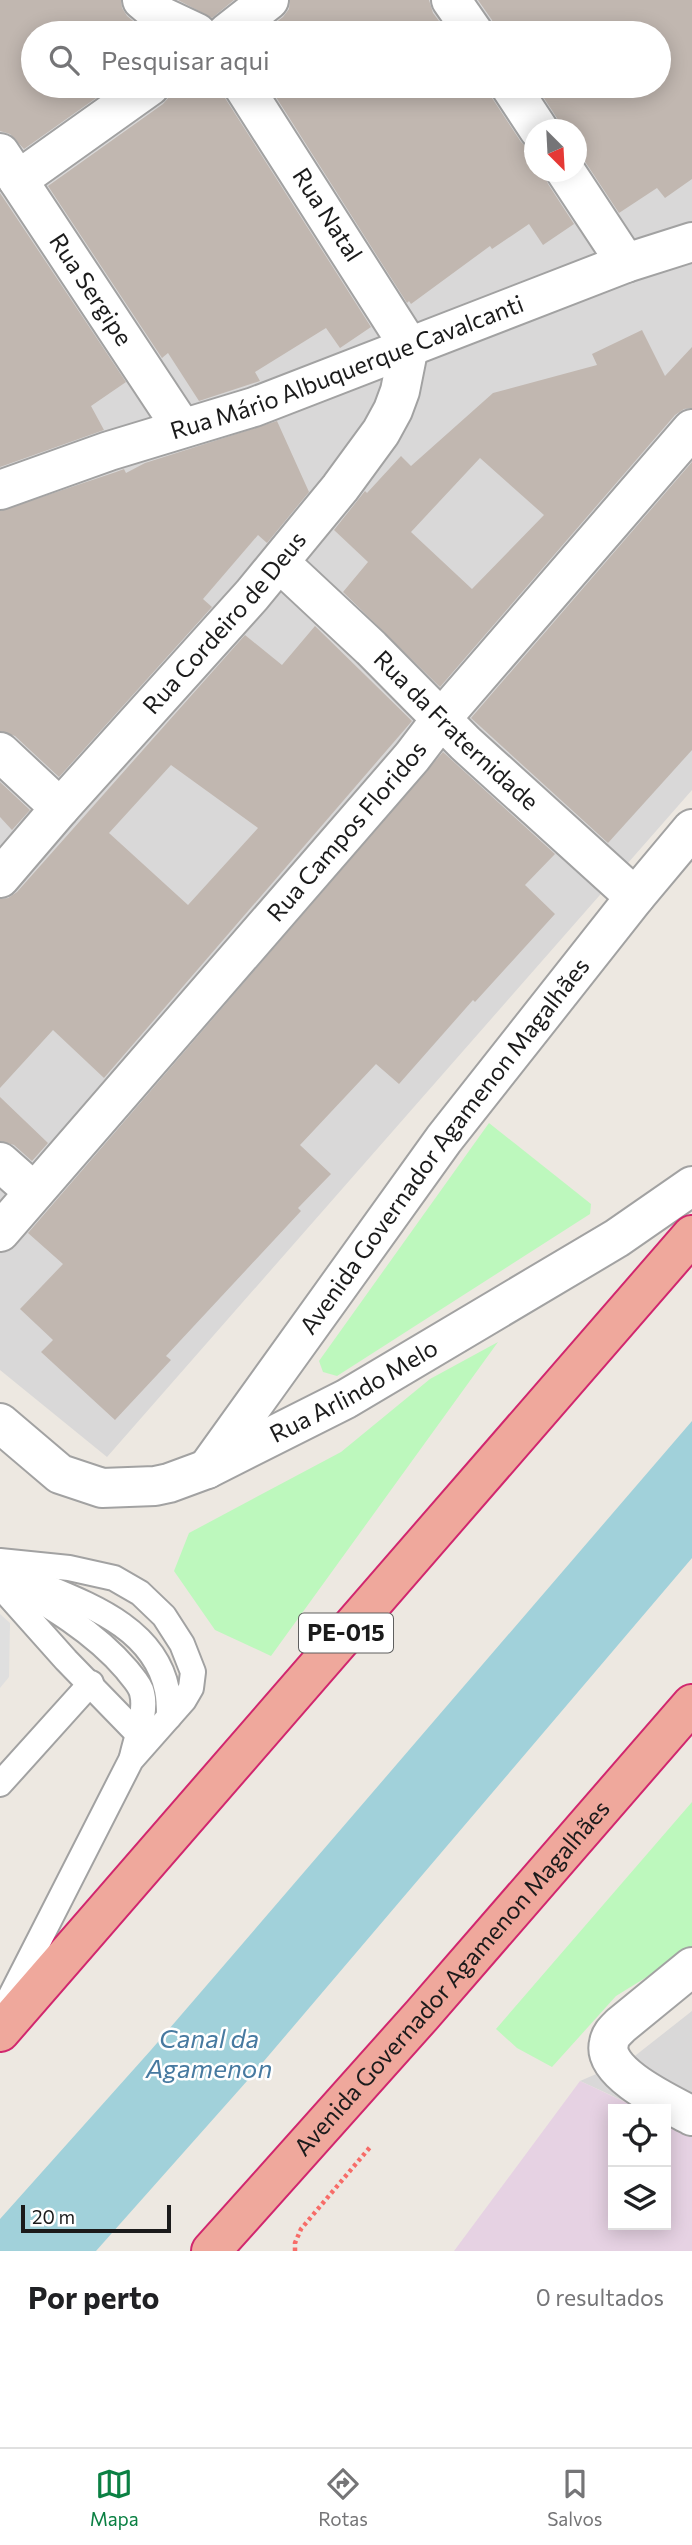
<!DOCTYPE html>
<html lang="pt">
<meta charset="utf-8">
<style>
body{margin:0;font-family:Commissioner,sans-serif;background:#f6f6f6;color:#202124}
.controls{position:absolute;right:21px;bottom:21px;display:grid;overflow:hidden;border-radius:0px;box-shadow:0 4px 18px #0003}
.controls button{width:63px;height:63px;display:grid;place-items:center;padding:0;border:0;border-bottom:2px solid #e0e0e0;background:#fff;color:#202124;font:35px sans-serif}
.compass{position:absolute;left:524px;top:119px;width:63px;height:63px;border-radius:50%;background:#fff;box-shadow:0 4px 18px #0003;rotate:156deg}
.scale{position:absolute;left:21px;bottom:18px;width:150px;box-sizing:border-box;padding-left:7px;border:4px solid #1b1b1b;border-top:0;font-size:19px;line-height:24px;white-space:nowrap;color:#1b1b1b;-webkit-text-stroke:5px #fff;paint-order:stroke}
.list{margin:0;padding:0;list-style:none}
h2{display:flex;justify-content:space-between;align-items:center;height:91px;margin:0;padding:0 28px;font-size:30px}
h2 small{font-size:23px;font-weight:400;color:#757577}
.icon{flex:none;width:38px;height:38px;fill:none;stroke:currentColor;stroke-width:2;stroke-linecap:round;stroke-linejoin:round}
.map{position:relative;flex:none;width:692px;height:2251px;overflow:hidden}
.search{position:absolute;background:#fff;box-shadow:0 4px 18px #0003;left:21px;right:21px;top:21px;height:77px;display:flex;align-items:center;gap:18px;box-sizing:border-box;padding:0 24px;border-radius:38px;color:#757577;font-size:26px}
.sheet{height:196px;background:#fff}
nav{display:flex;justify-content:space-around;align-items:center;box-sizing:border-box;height:98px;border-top:2px solid #e0e0e0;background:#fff;font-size:19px;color:#757577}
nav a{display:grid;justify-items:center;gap:4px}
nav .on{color:#0b8043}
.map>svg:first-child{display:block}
.residential{fill:#d9d8d8;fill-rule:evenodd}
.industrial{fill:#e6d2e3}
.park{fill:#bdf8bd}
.parking{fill:#dfdfdf}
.water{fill:#a1d1da}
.building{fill:#c1b7b0;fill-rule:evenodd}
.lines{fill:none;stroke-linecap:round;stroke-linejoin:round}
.service-casing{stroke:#a2a2a2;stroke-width:28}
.minor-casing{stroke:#a2a2a2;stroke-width:42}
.trunk-casing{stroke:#d1276e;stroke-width:42}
.path{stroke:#f76c68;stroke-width:4.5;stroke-dasharray:3.5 3.5;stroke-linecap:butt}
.service{stroke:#fff;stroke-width:24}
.minor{stroke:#fff;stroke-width:38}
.trunk{stroke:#efa89c;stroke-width:38}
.labels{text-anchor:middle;stroke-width:5;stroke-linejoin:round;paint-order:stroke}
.shield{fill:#fff;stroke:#5f5f5f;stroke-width:2}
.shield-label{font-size:23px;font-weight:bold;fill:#1b1b1b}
.street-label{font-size:24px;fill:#1b1b1b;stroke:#fff}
.water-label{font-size:26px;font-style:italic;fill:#477aa0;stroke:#fff}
</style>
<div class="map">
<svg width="692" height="2251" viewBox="0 0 692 2251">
<rect width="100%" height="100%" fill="#ede8e1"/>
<g class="residential">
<path d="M0 0H692V790L107 1457 0 1370ZM33 33H659V86H33ZM534 130H576V172H534Z"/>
<path d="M692 2011V2132L580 2081 631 2059Z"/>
</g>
<path class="industrial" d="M580 2081 640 2109H613V2225H666V2122L692 2134V2251H454Z"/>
<g class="park">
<path d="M489 1123 591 1204 590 1214 337 1376 323 1372 319 1361Z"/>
<path d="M498 1342 271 1656 215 1630 174 1571 189 1533 341 1452 430 1379Z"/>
<path d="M692 1802V1949L616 1996 552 2067 517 2048 496 2029Z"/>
</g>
<path class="parking" d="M0 1614 10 1623 9 1677 0 1688Z"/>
<path class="water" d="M692 1421V1558L247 2081 96 2251H0V2219L151 2050Z"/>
<g class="building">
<path d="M0 0H121L122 8 127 16 148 33H33V86H113L24 149 10 134 0 131Z"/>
<path d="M178 0H234L212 18Z"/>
<path d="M290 0H429L433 13 448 33H262L283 17 289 9Z"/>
<path d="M478 0H692V179L665 198 657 188 619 213 584 160 577 153V130H561L557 118 536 86H659V33H496L492 20Z"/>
<path d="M172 86H221L225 98 371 327 340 348 326 328 255 372 260 381 199 401 168 353 162 358 48 186 163 104 170 96Z"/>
<path d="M269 86H488L492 98 521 142 529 149 535 151V172H544L548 184 574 224 543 245 529 224 492 249 490 246 411 304 409 301 407 303Z"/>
<path d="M0 193 126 382 91 406 104 430 0 467Z"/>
<path d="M642 330 665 376 692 347V408L684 409 675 415 440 687 343 592 368 562 334 530 365 491 367 493 401 456 411 466 493 393 597 365 592 354ZM480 458 544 515 472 589 411 532Z"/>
<path d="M277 421 309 492 267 543 258 535 203 599 212 607 59 777 15 736 0 731V511L116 472 124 469 126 473 145 463Z"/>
<path d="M692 462V750L608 843 471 718Z"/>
<path d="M315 626 412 721 104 1078 53 1030 0 1088V899L8 898 17 892 245 635 282 665ZM171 765 258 828 188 905 109 833Z"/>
<path d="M443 752 555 854 525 885 555 914 475 1002 473 1000 399 1084 376 1064 300 1145 331 1174 298 1208 301 1211 166 1356 171 1360 115 1420 41 1352 53 1340 20 1309 63 1264 28 1233Z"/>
<path d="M0 782 30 810 12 830 0 817Z"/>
<path d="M0 1097 48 1143 32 1161 14 1145 0 1141Z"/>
</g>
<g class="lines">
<defs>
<g id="service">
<path d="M0 1561 69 1568 114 1578 140 1593 164 1616 182 1644 193 1672 191 1688 184 1700 131 1760 2 2013"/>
<path d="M0 1577C45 1603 93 1630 127 1670 132 1677 140 1684 142 1693 147 1712 136 1738 132 1757"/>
<path d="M30 1580C83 1603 154 1625 167 1690 169 1699 169 1709 169 1717"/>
<path d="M0 1586 66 1660 137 1733"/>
<path d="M0 1784 91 1683"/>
</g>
<g id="minor">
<path d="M142 0 161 16 197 33"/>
<path d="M451 0 474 33"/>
<path d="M227 33 269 0"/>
<path d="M510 86 539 130"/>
<path id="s1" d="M0 153 182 428"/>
<path d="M566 172 626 263"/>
<path d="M18 180 150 86"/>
<path id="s2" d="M0 490 109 451 254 407 626 263 692 242"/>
<path id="s3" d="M280 563 371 648 465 743 635 897"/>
<path d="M0 752 60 808"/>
<path id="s4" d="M0 878 60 808 252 595 340 488 381 432 393 410 400 391 409 346 243 86"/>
<path d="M0 1162 34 1192"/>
<path id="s5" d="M0 1232 412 757 441 719 692 429"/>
<path id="s6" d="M0 1423 60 1474 102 1488 155 1486 169 1483 207 1469 346 1399 617 1238 692 1186"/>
<path id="s7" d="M207 1469 444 1139 635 897 692 829"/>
<path d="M692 1967 621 2025C616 2030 610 2035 609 2043 601 2073 670 2104 692 2116"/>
</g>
<g id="trunk">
<path d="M0 2032 692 1235"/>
<path id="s8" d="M211 2251 422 2015 692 1704"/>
</g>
</defs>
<use href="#service" class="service-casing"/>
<use href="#minor" class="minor-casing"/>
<use href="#trunk" class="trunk-casing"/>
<path class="path" d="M295 2251V2243L301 2229 371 2146"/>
<use href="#service" class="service"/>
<use href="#minor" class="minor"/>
<use href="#trunk" class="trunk"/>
</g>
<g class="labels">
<rect class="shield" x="299" y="1613.5" width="94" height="39" rx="5"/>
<g class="shield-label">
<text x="346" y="1641">PE-015</text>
</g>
<g class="street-label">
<text transform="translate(327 215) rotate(57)" y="8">Rua Natal</text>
<text dy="8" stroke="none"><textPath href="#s1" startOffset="164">Rua Sergipe</textPath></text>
<text dy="8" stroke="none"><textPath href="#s2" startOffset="368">Rua Mário Albuquerque Cavalcanti</textPath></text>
<text dy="8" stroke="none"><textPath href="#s4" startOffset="340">Rua Cordeiro de Deus</textPath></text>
<text dy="8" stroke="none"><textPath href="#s3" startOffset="243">Rua da Fraternidade</textPath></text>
<text dy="8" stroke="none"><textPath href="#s5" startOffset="530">Rua Campos Floridos</textPath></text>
<text dy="8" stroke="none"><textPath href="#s7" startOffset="401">Avenida Governador Agamenon Magalhães</textPath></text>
<text dy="8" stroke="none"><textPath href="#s6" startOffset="397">Rua Arlindo Melo</textPath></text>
<text dy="8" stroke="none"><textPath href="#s8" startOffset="364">Avenida Governador Agamenon Magalhães</textPath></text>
</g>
<g class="water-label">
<text x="209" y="2048">Canal da<tspan x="209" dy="30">Agamenon</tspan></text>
</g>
</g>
</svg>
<div class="controls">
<button><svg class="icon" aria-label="locate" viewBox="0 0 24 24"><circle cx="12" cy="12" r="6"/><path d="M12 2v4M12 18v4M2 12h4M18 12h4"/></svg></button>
<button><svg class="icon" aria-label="layers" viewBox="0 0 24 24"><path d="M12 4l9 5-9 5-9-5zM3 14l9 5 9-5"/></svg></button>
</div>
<svg class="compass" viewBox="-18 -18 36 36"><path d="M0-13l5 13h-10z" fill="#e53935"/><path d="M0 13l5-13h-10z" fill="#757577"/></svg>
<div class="scale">20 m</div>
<div class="search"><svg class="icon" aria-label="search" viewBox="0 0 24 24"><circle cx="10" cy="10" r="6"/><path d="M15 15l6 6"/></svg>Pesquisar aqui</div>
</div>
<section class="sheet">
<h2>Por perto<small>0 resultados</small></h2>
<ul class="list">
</ul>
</section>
<nav>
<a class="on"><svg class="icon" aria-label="map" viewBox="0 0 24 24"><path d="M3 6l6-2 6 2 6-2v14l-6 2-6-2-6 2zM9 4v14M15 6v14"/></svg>Mapa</a>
<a><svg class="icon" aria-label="directions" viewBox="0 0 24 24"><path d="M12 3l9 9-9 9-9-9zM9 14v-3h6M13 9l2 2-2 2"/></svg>Rotas</a>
<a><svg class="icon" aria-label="saved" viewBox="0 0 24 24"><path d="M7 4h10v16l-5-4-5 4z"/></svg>Salvos</a>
</nav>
